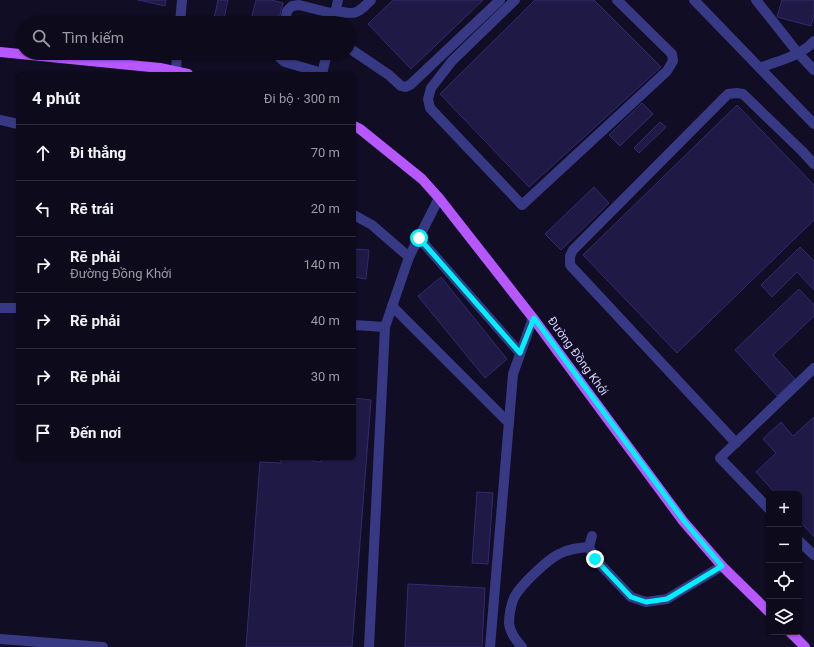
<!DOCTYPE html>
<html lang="vi">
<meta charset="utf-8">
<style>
body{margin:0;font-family:Roboto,sans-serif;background:#151324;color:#f1f3f6}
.controls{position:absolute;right:12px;bottom:12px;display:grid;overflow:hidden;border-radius:6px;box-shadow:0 1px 3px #0004}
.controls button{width:36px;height:36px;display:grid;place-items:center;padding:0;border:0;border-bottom:1px solid #2c2b3a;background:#0c0a1b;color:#f1f3f6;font:20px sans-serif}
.stop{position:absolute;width:12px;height:12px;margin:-9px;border:3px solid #00f1fb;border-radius:50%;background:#fff}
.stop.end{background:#00f1fb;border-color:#fff;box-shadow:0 1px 4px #0008}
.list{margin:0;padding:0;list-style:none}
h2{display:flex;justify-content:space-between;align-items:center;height:52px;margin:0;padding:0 16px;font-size:17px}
h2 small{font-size:13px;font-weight:400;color:#9a9aa3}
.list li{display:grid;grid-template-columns:26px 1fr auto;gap:12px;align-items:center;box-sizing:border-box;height:56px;padding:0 16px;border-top:1px solid #2c2b3a}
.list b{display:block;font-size:15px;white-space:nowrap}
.list p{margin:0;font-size:13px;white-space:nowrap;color:#9a9aa3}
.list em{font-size:13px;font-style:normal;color:#9a9aa3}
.icon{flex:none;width:22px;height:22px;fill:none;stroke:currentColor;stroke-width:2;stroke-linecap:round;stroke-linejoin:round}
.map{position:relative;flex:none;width:814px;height:647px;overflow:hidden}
.search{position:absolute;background:#0c0a1b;box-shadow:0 1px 3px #0004;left:16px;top:16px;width:340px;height:44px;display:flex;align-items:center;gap:10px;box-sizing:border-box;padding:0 14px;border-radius:22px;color:#9a9aa3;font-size:15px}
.panel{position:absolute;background:#0c0a1b;box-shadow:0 1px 3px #0004;left:16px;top:72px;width:340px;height:388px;border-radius:6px}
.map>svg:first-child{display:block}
.building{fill:#1f1945;stroke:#342a72}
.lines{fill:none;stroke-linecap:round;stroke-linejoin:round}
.minor{stroke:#373984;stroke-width:10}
.major{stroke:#b657ff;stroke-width:10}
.route{stroke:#00f1fb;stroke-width:5}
.labels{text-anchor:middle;stroke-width:3;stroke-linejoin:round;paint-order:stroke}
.street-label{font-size:12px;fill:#d3d0ff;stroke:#100d24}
</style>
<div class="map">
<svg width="814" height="647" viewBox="0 0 814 647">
<rect width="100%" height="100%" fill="#100d24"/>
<g class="building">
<path d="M138 0H166L165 6Z"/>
<path d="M218 0H228L223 23H213Z"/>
<path d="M256 0H271L283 3 278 23H250Z"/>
<path d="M393 0H483L411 69 368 24Z"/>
<path d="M535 0H594L661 67 529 187 440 94Z"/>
<path d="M782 0H814V14L811 26 777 17Z"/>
<path d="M642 103 653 114 620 146 609 135Z"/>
<path d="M737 105 814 185V220L677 353 583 255Z"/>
<path d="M660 122 666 127 639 153 634 148Z"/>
<path d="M594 187 609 203 561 250 545 234Z"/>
<path d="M800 247 814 261V290L797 272 772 297 761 285Z"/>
<path d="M354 249 369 250 366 279 354 277Z"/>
<path d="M441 277 507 359 485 378 418 296Z"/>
<path d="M799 289 814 305V316L773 355 795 379 777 396 735 350Z"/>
<path d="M354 398 371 400 352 647H246L260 462 281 463V458H313V461L321 462V458H354Z"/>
<path d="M814 417V537L799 520V494H776L756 472 776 453 763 439 781 422 793 436Z"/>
<path d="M477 492 493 493 488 564 472 563Z"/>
<path d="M408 584 485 588 482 647H405Z"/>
</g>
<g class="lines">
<g class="minor">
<path d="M515 0 452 61 431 88 428 99 430 108 522 205 667 71 673 61 672 54 617 0"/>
<path d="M694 0 814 124"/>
<path d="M756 0 798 53 814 70"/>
<path d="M336 11C356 15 357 14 371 0"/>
<path d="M180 23 182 0"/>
<path d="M285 23 287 11 292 6 299 5 335 14"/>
<path d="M333 23 338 0"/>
<path d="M349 48 389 75 401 86 405 87 410 85 500 0"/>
<path d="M280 53V58L285 62 322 73"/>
<path d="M760 68C777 61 801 56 814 41"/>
<path d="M176 71 177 53"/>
<path d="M322 74 327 53"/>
<path d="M0 120 18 124"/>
<path d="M354 215 372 225 409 257"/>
<path d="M419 238 520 353"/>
<path d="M392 306 509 423"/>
<path d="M0 308H18"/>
<path d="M354 325 385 327"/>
<path d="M736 443 570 265V256L573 250 728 94 737 93 743 94 802 151 814 164"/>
<path d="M769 509 720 458 814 368"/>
<path d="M592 536 589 547 595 559 631 597 646 602 667 599 722 566"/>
<path d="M799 541 814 555"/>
<path d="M0 639 103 647"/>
<path d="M369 647 385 327 409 257 439 198"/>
<path d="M490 647 513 374 533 318"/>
<path d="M522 647C516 640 510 633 509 623 509 616 511 603 515 596 521 585 547 560 559 554 568 549 578 548 589 547"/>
</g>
<g class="major">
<path d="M0 52 160 68 188 74"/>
<path d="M354 126 360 129 422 179 439 198 533 318 683 521 722 566 769 612"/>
<path d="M790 632 805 647"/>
</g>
</g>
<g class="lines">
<path class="route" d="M419 238 520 353 534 318 684 521 722 566 667 599 646 602 631 597 595 559"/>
</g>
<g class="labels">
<g class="street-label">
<text transform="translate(578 356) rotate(54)" y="4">Đường Đồng Khởi</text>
</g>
</g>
</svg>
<div class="controls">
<button>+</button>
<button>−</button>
<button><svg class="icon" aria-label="locate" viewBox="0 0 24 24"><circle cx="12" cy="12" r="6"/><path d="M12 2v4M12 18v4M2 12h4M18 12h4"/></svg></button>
<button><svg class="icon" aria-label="layers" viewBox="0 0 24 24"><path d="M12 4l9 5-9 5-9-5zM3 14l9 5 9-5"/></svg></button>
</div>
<div class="stop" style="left:419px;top:238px"></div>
<div class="stop end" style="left:595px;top:559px"></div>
<div class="search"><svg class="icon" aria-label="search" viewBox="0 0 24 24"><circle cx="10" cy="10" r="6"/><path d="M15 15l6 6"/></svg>Tìm kiếm</div>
<section class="panel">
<h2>4 phút<small>Đi bộ · 300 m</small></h2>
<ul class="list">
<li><svg class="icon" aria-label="ahead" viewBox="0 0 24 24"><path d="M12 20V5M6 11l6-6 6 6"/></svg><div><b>Đi thẳng</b></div><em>70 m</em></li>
<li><svg class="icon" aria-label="left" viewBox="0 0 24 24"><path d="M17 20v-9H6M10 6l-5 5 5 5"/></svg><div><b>Rẽ trái</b></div><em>20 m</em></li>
<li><svg class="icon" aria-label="right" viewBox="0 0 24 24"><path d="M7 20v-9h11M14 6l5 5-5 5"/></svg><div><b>Rẽ phải</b><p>Đường Đồng Khởi</p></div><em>140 m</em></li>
<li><svg class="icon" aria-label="right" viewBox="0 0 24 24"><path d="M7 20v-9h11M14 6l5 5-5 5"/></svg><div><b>Rẽ phải</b></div><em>40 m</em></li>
<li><svg class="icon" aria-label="right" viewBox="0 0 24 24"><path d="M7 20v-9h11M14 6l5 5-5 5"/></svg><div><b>Rẽ phải</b></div><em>30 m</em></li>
<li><svg class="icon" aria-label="arrive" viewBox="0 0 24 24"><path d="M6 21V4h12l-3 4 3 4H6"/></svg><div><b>Đến nơi</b></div></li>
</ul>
</section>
</div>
